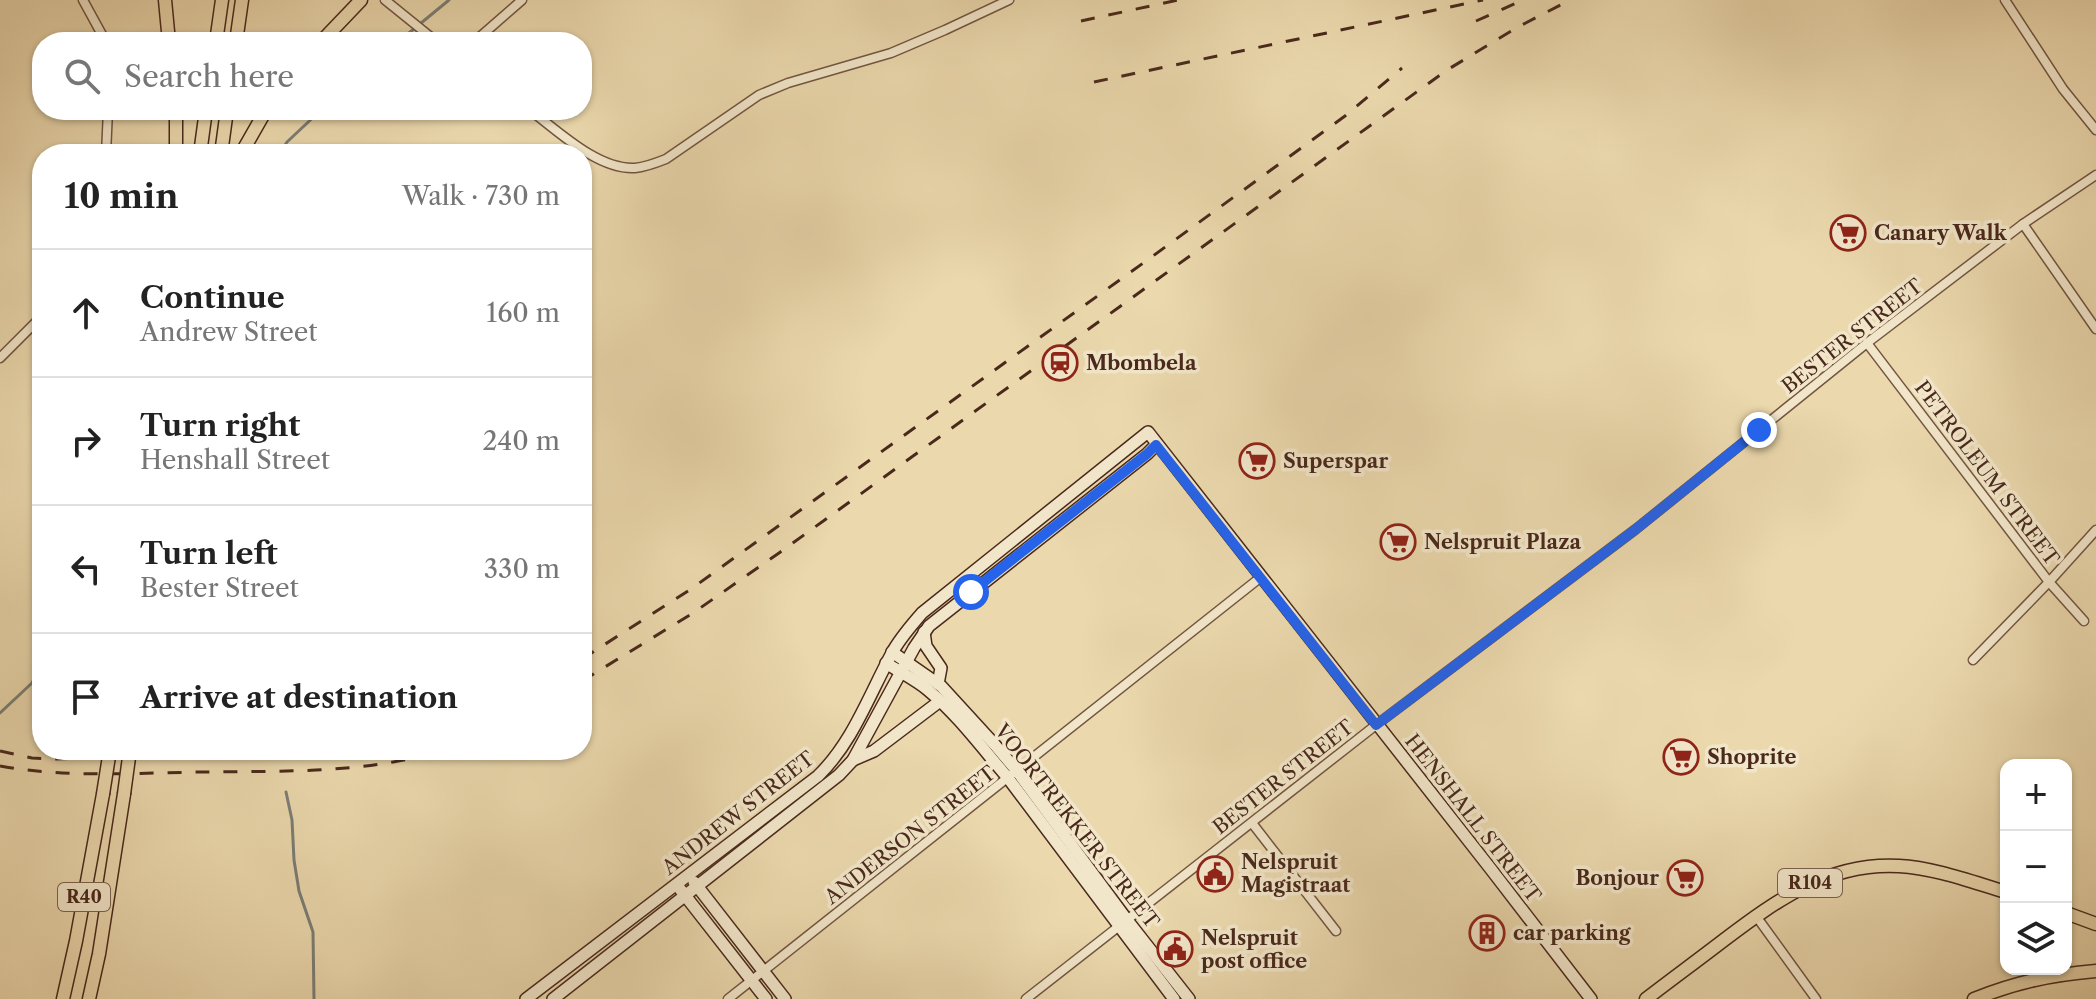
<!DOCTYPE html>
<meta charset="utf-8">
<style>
body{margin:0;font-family:"Libre Caslon Text",serif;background:#f2f2f2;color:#222}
.controls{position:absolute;right:24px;bottom:24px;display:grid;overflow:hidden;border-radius:16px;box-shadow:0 2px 6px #0004}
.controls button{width:72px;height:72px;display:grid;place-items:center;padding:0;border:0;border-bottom:2px solid #e0e0e0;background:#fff;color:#222;font:40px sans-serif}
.stop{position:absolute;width:24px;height:24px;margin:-18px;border:6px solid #2563eb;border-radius:50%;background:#fff}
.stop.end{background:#2563eb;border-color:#fff;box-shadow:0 2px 8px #0008}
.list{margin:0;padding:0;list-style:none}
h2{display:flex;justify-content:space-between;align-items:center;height:104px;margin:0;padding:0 32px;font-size:34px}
h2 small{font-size:26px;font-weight:400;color:#767676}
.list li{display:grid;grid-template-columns:52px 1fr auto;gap:24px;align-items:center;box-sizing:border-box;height:128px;padding:0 32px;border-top:2px solid #e0e0e0}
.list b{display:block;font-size:30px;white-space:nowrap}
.list p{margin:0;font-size:26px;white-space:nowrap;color:#767676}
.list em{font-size:26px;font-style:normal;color:#767676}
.icon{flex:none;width:44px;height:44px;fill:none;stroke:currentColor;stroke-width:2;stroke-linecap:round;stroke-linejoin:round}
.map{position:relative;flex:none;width:2096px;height:999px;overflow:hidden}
.search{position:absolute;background:#fff;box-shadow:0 2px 6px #0004;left:32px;top:32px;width:560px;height:88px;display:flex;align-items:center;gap:20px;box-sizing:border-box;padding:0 28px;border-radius:32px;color:#767676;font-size:30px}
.panel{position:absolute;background:#fff;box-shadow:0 2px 6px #0004;left:32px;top:144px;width:560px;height:616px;border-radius:32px}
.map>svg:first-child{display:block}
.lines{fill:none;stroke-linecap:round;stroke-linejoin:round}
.stream{stroke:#7b7f77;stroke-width:3}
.street-casing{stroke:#725540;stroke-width:11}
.secondary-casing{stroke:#49291c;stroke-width:14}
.primary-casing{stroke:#49291c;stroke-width:15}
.street{stroke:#f2e6ca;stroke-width:8}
.secondary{stroke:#f2e6ca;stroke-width:11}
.primary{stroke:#ebd8ad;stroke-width:12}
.rail{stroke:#49291c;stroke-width:3;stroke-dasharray:14 14;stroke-linecap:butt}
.primary-bridge-casing{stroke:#49291c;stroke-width:15;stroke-linecap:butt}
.primary-bridge{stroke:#ebd8ad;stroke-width:12}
.route{stroke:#2563eb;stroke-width:10}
.labels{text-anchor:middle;stroke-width:7;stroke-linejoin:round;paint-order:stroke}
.shield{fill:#f2e6ca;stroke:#7c6250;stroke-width:2}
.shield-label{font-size:18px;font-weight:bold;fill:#49291c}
.poi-label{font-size:20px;font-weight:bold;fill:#49291c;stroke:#f2e6ca;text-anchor:start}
.street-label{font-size:20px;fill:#49291c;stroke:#f2e6ca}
</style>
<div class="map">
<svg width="2096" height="999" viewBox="0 0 2096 999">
<rect width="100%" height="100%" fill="#ebd8ad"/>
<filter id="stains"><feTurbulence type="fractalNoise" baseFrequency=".0025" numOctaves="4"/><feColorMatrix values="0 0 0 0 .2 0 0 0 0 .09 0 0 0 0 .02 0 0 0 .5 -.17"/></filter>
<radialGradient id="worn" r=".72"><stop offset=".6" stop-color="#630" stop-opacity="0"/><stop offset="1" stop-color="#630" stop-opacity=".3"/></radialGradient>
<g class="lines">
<g class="stream">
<path d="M398 42 449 0"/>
<path d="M279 154 287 142 321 110"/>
<path d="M0 713 32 683 42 665"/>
<path d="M286 792 292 820 294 860 299 891 313 932 314 999"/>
</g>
<defs>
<g id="street">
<path d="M83 0 106 42"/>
<path d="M385 0 437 42"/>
<path d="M2005 0 2063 89 2096 130"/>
<path d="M474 42 522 0"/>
<path d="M530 110C558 131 598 170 635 168 646 167 656 163 666 159L759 95 788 83 891 53 945 30 1009 0"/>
<path d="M106 154 108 110"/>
<path d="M2023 224 2096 329"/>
<path d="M1867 343 2049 582 2084 621"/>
<path d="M0 358 42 316"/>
<path d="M1973 660 2049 582 2096 530"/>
<path d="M1252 823 1336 931"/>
<path d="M1756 916 1816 999"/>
<path d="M728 999 1261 577"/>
<path d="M1026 999 1376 725 1636 529 1867 343 2023 224 2096 175"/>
</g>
<g id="secondary">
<path d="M924 632 926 646 941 668 938 684"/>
<path d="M892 652 941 686 995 745 1017 771 1127 920 1189 999"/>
<path d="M886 663C900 672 916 680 928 690 957 714 983 749 1008 778L1174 999"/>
<path d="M853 760 874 751 940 701"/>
<path d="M694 882 785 999"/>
<path d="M680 889 766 999"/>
<path d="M526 999 818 776C853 742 869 695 892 653 900 638 911 626 922 613L1148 432 1490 868 1591 999"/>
<path d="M553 999 839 775 853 760 914 648 929 626 1147 454 1156 445"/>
</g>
<g id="primary">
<path d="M165 0 169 42"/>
<path d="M216 42 222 0"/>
<path d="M236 42 242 0"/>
<path d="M321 42 361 0"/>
<path d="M176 110V154"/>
<path d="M200 154 206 110"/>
<path d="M221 154 227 110"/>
<path d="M241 154 266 110"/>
<path d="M2066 913 2096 924"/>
<path d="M63 999 76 941 103 794"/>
<path d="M89 999 99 954 124 794"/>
<path d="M1646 999C1672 979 1698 960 1724 940 1777 900 1829 862 1899 866 1935 868 1972 882 2006 892"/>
<path d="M1974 999C2017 982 2050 975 2096 971"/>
</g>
</defs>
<use href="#street" class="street-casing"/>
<use href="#secondary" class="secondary-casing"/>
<use href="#primary" class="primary-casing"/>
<use href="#street" class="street"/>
<use href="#secondary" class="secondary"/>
<use href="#primary" class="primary"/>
<g class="rail">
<path d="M1081 21 1178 0"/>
<path d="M1476 21 1523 0"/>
<path d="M1094 82 1483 0"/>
<path d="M582 659 691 589 1146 261 1345 116 1402 68"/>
<path d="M582 681 693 613 779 553 1447 70 1518 27 1570 0"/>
<path d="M0 751 32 758 55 759 290 750"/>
<path d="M0 766C67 778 135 773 202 772 275 771 372 774 441 750"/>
</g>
<defs>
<g id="primary-bridge">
<path d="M103 794 110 750"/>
<path d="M124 794 130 750"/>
</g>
</defs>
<use href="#primary-bridge" class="primary-bridge-casing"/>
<use href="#primary-bridge" class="primary-bridge"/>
</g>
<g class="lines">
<path class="route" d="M971 592 1147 454 1156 445 1376 725 1636 529 1759 430"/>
</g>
<defs>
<symbol id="supermarket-ring" viewBox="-11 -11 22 22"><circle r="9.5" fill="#f2e6ca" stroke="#8f2418" stroke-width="1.5"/><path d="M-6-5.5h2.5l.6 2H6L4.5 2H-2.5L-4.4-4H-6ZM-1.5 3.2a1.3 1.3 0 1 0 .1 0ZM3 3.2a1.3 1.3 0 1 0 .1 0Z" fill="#8f2418"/></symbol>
<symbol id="station-ring" viewBox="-11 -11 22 22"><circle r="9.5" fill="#f2e6ca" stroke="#8f2418" stroke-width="1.5"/><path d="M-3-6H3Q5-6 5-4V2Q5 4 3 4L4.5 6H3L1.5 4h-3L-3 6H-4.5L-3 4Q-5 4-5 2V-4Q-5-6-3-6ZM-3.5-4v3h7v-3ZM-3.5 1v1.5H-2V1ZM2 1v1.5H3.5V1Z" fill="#8f2418"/></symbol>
<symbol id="civic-ring" viewBox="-11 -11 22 22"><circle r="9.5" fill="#f2e6ca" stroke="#8f2418" stroke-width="1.5"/><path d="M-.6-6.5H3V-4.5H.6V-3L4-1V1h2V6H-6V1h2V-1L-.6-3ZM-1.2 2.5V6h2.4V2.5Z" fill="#8f2418"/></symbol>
<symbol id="building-ring" viewBox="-11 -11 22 22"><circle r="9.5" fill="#f2e6ca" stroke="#8f2418" stroke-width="1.5"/><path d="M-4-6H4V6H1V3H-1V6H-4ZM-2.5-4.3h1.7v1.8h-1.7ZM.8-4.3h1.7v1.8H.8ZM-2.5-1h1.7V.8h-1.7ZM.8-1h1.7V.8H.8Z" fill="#8f2418"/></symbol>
</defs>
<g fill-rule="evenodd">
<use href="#supermarket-ring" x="1828" y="213" width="40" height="40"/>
<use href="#station-ring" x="1040" y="343" width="40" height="40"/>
<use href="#supermarket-ring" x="1237" y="441" width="40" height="40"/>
<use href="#supermarket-ring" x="1378" y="522" width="40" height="40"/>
<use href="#supermarket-ring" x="1661" y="737" width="40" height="40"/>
<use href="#civic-ring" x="1195" y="854" width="40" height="40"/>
<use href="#supermarket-ring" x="1665" y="858" width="40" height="40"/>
<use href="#building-ring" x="1467" y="913" width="40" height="40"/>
<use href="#civic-ring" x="1155" y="929" width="40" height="40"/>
</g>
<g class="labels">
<g class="shield">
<rect x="1778" y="869" width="64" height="28" rx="6"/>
<rect x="58" y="883" width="52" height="28" rx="6"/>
</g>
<g class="shield-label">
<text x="1810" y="889">R104</text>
<text x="84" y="903">R40</text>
</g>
<g class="poi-label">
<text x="1874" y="240">Canary Walk</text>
<text x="1086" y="370">Mbombela</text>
<text x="1283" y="468">Superspar</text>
<text x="1424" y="549">Nelspruit Plaza</text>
<text x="1707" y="764">Shoprite</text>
<text x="1241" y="869">Nelspruit<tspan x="1241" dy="23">Magistraat</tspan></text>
<text x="1659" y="885" text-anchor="end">Bonjour</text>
<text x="1513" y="940">car parking</text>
<text x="1201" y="945">Nelspruit<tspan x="1201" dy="23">post office</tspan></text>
</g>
<g class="street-label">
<text transform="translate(1852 336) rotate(-38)" y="7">BESTER STREET</text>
<text transform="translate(1987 473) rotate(53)" y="7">PETROLEUM STREET</text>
<text transform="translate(1283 777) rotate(-38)" y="7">BESTER STREET</text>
<text transform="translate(738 813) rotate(-38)" y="7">ANDREW STREET</text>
<text transform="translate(1473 818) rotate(52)" y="7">HENSHALL STREET</text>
<text transform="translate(1077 826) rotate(52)" y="7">VOORTREKKER STREET</text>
<text transform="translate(910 835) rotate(-38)" y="7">ANDERSON STREET</text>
</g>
</g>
<rect width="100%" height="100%" filter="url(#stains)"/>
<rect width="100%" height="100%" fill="url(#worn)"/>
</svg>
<div class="controls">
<button>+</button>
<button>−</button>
<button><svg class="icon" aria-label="layers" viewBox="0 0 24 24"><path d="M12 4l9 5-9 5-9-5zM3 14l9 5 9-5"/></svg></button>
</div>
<div class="stop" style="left:971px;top:592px"></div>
<div class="stop end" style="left:1759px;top:430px"></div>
<div class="search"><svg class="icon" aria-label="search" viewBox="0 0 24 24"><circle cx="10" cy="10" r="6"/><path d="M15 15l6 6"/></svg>Search here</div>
<section class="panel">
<h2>10 min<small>Walk · 730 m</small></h2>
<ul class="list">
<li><svg class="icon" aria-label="ahead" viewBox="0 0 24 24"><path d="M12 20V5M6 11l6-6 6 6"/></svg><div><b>Continue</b><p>Andrew Street</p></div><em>160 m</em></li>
<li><svg class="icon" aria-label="right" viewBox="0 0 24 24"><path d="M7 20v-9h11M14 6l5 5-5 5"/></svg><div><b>Turn right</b><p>Henshall Street</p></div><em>240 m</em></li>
<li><svg class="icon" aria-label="left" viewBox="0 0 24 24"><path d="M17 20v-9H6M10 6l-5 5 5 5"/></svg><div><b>Turn left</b><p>Bester Street</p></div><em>330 m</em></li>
<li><svg class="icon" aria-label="arrive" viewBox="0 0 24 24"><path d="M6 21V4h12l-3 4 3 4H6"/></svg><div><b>Arrive at destination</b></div></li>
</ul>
</section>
</div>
